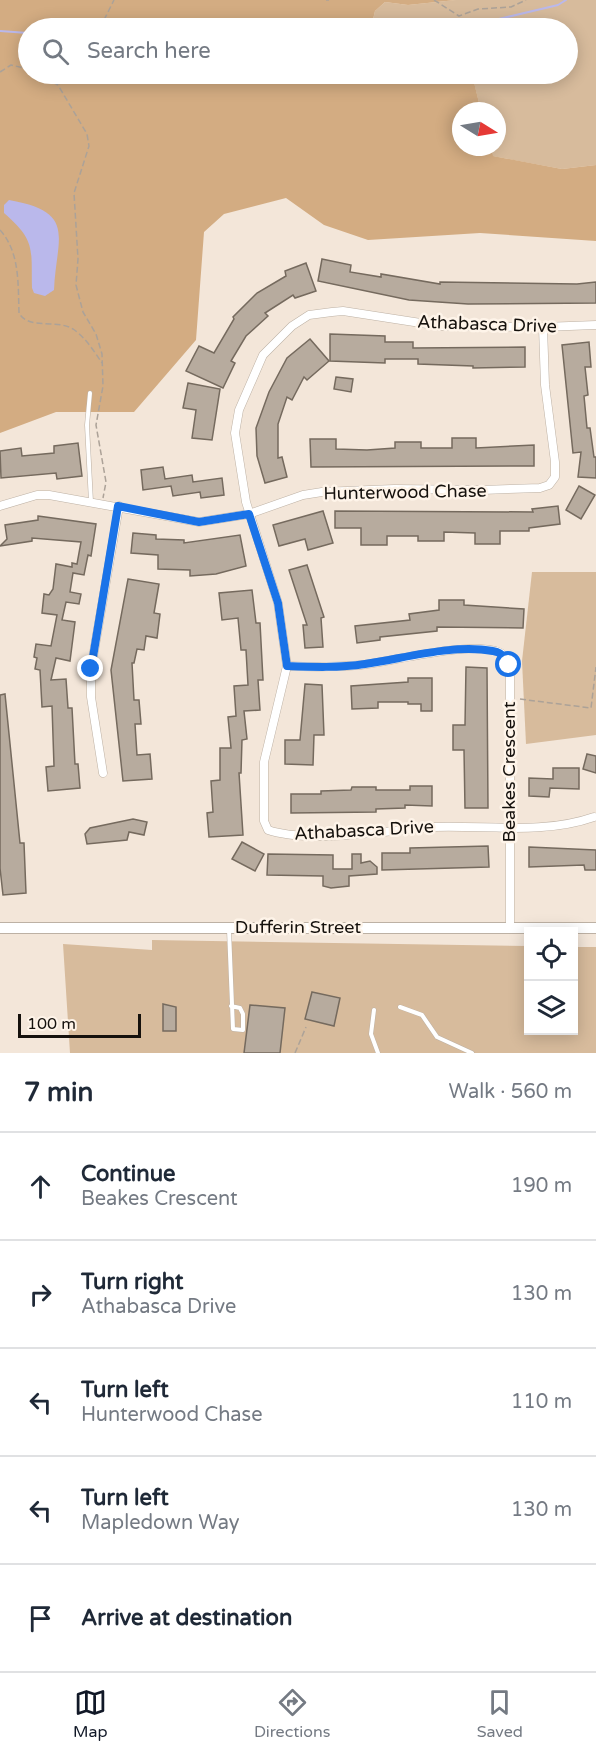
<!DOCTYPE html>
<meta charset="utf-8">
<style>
body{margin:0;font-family:"Varela Round",sans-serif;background:#f2f2f3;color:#1f2937}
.controls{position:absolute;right:18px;bottom:18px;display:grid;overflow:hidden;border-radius:0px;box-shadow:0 3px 15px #0003}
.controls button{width:54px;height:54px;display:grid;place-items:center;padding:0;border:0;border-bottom:2px solid #e0e1e3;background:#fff;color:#1f2937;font:30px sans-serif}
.compass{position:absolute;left:452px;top:102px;width:54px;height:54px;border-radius:50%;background:#fff;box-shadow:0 3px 15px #0003;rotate:101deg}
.scale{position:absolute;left:18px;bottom:15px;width:123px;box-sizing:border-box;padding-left:6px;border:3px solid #15110d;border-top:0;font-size:16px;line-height:21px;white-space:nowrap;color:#15110d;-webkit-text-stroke:4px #fef4e9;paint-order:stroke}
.stop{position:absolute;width:18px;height:18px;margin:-14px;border:4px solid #1a73e8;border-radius:50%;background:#fff}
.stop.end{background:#1a73e8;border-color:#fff;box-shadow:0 2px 6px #0008}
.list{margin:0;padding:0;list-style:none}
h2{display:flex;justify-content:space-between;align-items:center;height:78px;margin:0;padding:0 24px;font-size:26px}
h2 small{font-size:20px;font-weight:400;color:#747a83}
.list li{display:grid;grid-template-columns:39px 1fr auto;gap:18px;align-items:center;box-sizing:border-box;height:108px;padding:0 24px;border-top:2px solid #e0e1e3}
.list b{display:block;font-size:22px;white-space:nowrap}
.list p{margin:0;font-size:20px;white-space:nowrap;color:#747a83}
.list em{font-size:20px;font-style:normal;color:#747a83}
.icon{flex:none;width:33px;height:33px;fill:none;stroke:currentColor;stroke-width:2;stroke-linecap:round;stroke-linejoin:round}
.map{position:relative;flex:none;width:596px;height:1053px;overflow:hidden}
.search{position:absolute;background:#fff;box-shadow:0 3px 15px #0003;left:18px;right:18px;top:18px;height:66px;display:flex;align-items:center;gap:15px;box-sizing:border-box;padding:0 21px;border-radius:33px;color:#747a83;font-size:22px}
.sheet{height:618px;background:#fff}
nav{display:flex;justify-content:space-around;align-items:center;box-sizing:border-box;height:84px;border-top:2px solid #e0e1e3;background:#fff;font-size:16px;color:#747a83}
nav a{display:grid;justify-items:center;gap:3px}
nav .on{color:#111827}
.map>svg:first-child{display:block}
.green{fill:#d7bb9c}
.forest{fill:#d3ac82}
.water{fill:#bab8eb}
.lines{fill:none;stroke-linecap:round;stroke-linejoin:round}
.stream{stroke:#bab8eb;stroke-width:2}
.building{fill:#b7ab9e;stroke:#756a5e;stroke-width:1.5}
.lane-casing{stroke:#bdb1a4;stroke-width:5}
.street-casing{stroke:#bdb1a4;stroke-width:9}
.secondary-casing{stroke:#bdb1a4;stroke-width:12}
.path{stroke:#aca298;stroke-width:1.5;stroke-dasharray:6 3;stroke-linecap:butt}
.lane{stroke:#fff;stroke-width:4}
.street{stroke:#fff;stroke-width:8}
.secondary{stroke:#fff;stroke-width:10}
.route{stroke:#1a73e8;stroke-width:8}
.labels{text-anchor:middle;stroke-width:5;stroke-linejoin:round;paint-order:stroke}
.street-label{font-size:18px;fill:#15110d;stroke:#fef4e9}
</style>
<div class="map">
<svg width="596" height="1053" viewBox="0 0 596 1053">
<rect width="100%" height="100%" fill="#f3e6d9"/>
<g class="green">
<path d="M456 0H596V165L562 169 492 156 490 147H497V111H481L472 75 467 74H568V28H371L375 11 385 2 408 5Z"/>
<path d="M532 572H596V735L526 744 522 661Z"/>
<path d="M152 940 528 946V1030H574V947H596V1053H70L63 944 152 950Z"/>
</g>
<path class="forest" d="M0 0H456L408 5 385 2 375 11 371 28H28V74H472L481 111H461V147H490L493 156 562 169 596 165V241L480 233 368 240 324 225 286 198 224 214 204 232 196 340 134 412H56L0 433Z"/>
<path class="water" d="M9 200C78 212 56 238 54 290L45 296 34 293 32 288C31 248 36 241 4 213V205Z"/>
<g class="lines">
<g class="stream">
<path d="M461 28 558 5 566 0"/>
<path d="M0 31 28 33"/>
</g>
</g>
<g class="building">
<path d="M322 259 351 265 350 272 381 277V274L440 284V282L577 284 596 282V303L468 304 409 300 318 281Z"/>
<path d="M306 263 316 291 295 298 293 295 265 313 268 316 246 336 231 361 235 363 223 388 186 371 199 346 214 353 234 319 233 317 257 293 286 276 285 271Z"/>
<path d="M330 334 385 336V342H413V348L525 347V367L473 368V366L418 364V359H385V363L330 361Z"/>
<path d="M310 339 329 361 307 380 304 377 292 400 287 397 278 424V458L282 457 287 477 265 483 257 456 256 428 269 392 287 358Z"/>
<path d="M589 342 591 367H585L588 395 584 396 587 428H590L594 457H596V478L578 477 581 452 573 453 562 345Z"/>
<path d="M336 377 353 379 351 392 334 389Z"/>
<path d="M188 383 220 389 212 440 192 438 196 410 183 408Z"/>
<path d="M452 438H476V448L534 445V466L311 467 310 439H336V449L367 450 395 448V442H421V448H452Z"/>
<path d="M78 443 82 476 57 479 56 473 1 478 0 451 21 448 22 456 54 453V446Z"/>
<path d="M163 467 165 479 192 475 193 482 222 478 224 495 201 498 200 492 173 496 171 486 143 490 141 470Z"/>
<path d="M579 486 595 495 581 519 566 510Z"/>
<path d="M558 506 560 524 529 528V531H500V544H475V533L444 532V541H418V536H387V545H361V528H335V511L533 512 532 509Z"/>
<path d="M323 511 333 543 308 550 305 539 279 546 273 525Z"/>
<path d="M38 516 96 524 91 556 88 555 84 575 73 573 70 592 81 594 79 604 66 602 62 620 75 622 70 661 56 658 51 680 66 679 68 708H72L75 764H78L80 788 48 791 46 767 54 766 52 706 42 707 40 670 35 669 37 658 34 657 36 644 51 646 57 615 42 613 44 594 49 595 53 589 56 564 72 567V563L77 564 81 542 32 538V541L0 546 7 539 5 525 38 520Z"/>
<path d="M133 533 156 535V539L184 540V543L240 535 246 566 216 574 190 576V570L158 569V555L131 553Z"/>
<path d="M307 565 324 617 321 618 323 647 305 648 303 625H307L289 570Z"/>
<path d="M128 579 159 584 154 613 160 614 157 638 146 636 144 650 137 649 134 663H132L134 700H139L141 724H135L137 755 150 754 152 779 123 781 111 670Z"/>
<path d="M252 590 256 623H260L263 680H258L260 710 244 711 247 739 242 740 241 773H239L243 835 209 837 207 813 213 812 211 781 220 780V748H231L228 717 236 716 234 686 248 685 246 650H241L238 618 222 620 219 593Z"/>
<path d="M439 600H464V605L524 609 523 628 437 627V631L380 637V640L357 643 355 626 410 620 409 614 439 610Z"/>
<path d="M466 667 487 668 488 808H465L464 750H453V725H465Z"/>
<path d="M408 678H432V711H421V704H408V702H378V708L352 709 351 686 408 682Z"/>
<path d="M305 684 322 685 324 735H314L313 765 285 764V740H300Z"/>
<path d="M5 694 20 843H24L26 893 3 895 0 868V695Z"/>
<path d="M587 754 596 756V773L583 769Z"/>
<path d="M553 768H579V789L550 788 549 797 529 796V778L553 779Z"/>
<path d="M410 786H432V806L405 805V808L376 809V812L291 813V794H321V791L351 790 352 787H376V790H410Z"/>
<path d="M133 819 147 822 144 835 129 832 127 840 87 844 85 834 90 828Z"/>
<path d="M242 842 264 854 255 871 232 859Z"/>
<path d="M488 846 489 867 382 870V853H410V848Z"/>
<path d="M529 847 596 850V870H585L584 865 529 867Z"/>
<path d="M268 854 333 855V869H352V854H361V863L370 861 377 867V874L349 876V886L331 888 323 886V876L267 875Z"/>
<path d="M312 992 340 998 334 1026 305 1019Z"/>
<path d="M163 1004 176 1007V1031H163Z"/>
<path d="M250 1005 285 1008 280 1053H244Z"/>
</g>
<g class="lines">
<defs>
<g id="lane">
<path d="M90 393 87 425 91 502"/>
<path d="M229 930 233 1029 243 1030V1014L240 1008 231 1006"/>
<path d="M400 1007 422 1015 437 1037 472 1053"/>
<path d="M374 1010 371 1034 378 1053"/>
</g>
<g id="street">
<path d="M0 506 37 495H49L199 522 249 514 303 495 322 492 394 489 482 490 540 488 549 485 555 477V462L545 385 543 327"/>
<path d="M287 666C312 667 337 667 361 665 395 661 465 642 496 651 508 654 509 666 510 677V929"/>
<path d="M103 773 91 697V669L119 506"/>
<path d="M594 817C543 835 486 825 434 827 389 830 309 844 268 830L264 821V762L287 666 278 603 246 502 235 433 239 410 263 355 292 326 309 315 332 312 343 311 440 326 543 327 596 325"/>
</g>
<path id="secondary" d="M0 928H596"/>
</defs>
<use href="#lane" class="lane-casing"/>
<use href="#street" class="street-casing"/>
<use href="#secondary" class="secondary-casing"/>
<g class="path">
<path d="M326 0H329"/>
<path d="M434 0 459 16 478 9 511 7 526 0"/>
<path d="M100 28 114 0"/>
<path d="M0 72 11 65 28 69"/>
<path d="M37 74 58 85 87 134 89 146 74 193 78 259 76 285 83 312 96 334 102 354 103 386 96 425 106 482 103 498"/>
<path d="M59 84 69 74"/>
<path d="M0 230C20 252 18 284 19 313 28 330 57 319 73 329 85 337 94 351 102 363"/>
<path d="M520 699 591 708 596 667"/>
<path d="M295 1053 306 1027"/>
</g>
<use href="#lane" class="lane"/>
<use href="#street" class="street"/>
<use href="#secondary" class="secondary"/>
</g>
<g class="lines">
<path class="route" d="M91 669 118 506 199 522 249 514 278 603 287 666C313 667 339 668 365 664 406 658 452 644 493 651 502 652 506 658 509 665"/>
</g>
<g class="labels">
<g class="street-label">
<text transform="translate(487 324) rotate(2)" y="6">Athabasca Drive</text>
<text transform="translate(405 492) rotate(-1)" y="6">Hunterwood Chase</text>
<text transform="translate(509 772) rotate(-90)" y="6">Beakes Crescent</text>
<text transform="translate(364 830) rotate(-3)" y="6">Athabasca Drive</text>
<text x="298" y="933">Dufferin Street</text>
</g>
</g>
</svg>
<div class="controls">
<button><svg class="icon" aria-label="locate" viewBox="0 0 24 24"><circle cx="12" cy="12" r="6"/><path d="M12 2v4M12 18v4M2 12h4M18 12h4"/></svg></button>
<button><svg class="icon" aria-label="layers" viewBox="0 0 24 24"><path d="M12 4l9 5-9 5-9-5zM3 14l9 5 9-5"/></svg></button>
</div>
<svg class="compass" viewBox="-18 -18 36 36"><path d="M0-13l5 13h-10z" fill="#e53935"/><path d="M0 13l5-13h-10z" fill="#747a83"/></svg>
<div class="scale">100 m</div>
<div class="stop" style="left:509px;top:665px"></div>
<div class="stop end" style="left:91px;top:669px"></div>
<div class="search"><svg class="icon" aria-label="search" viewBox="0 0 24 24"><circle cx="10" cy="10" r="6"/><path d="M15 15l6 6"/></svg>Search here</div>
</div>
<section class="sheet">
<h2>7 min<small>Walk · 560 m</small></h2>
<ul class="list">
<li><svg class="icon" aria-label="ahead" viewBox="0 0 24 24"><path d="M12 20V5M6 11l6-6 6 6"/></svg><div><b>Continue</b><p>Beakes Crescent</p></div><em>190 m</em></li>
<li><svg class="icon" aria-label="right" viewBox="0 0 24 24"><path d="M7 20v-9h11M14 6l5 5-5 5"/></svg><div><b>Turn right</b><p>Athabasca Drive</p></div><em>130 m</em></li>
<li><svg class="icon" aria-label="left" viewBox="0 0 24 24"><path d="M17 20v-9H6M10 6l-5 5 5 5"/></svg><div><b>Turn left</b><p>Hunterwood Chase</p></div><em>110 m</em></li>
<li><svg class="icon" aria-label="left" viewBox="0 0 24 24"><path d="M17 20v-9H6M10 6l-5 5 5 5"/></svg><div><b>Turn left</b><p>Mapledown Way</p></div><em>130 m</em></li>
<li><svg class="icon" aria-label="arrive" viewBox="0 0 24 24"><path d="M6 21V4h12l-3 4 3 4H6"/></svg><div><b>Arrive at destination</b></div></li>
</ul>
</section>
<nav>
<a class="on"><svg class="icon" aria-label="map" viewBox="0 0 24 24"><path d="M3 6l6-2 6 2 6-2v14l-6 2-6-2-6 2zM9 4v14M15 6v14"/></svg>Map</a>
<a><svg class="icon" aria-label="directions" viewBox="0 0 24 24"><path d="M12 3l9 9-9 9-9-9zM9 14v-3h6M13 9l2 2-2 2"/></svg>Directions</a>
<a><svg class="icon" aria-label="saved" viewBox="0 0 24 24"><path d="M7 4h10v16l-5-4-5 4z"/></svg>Saved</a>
</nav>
